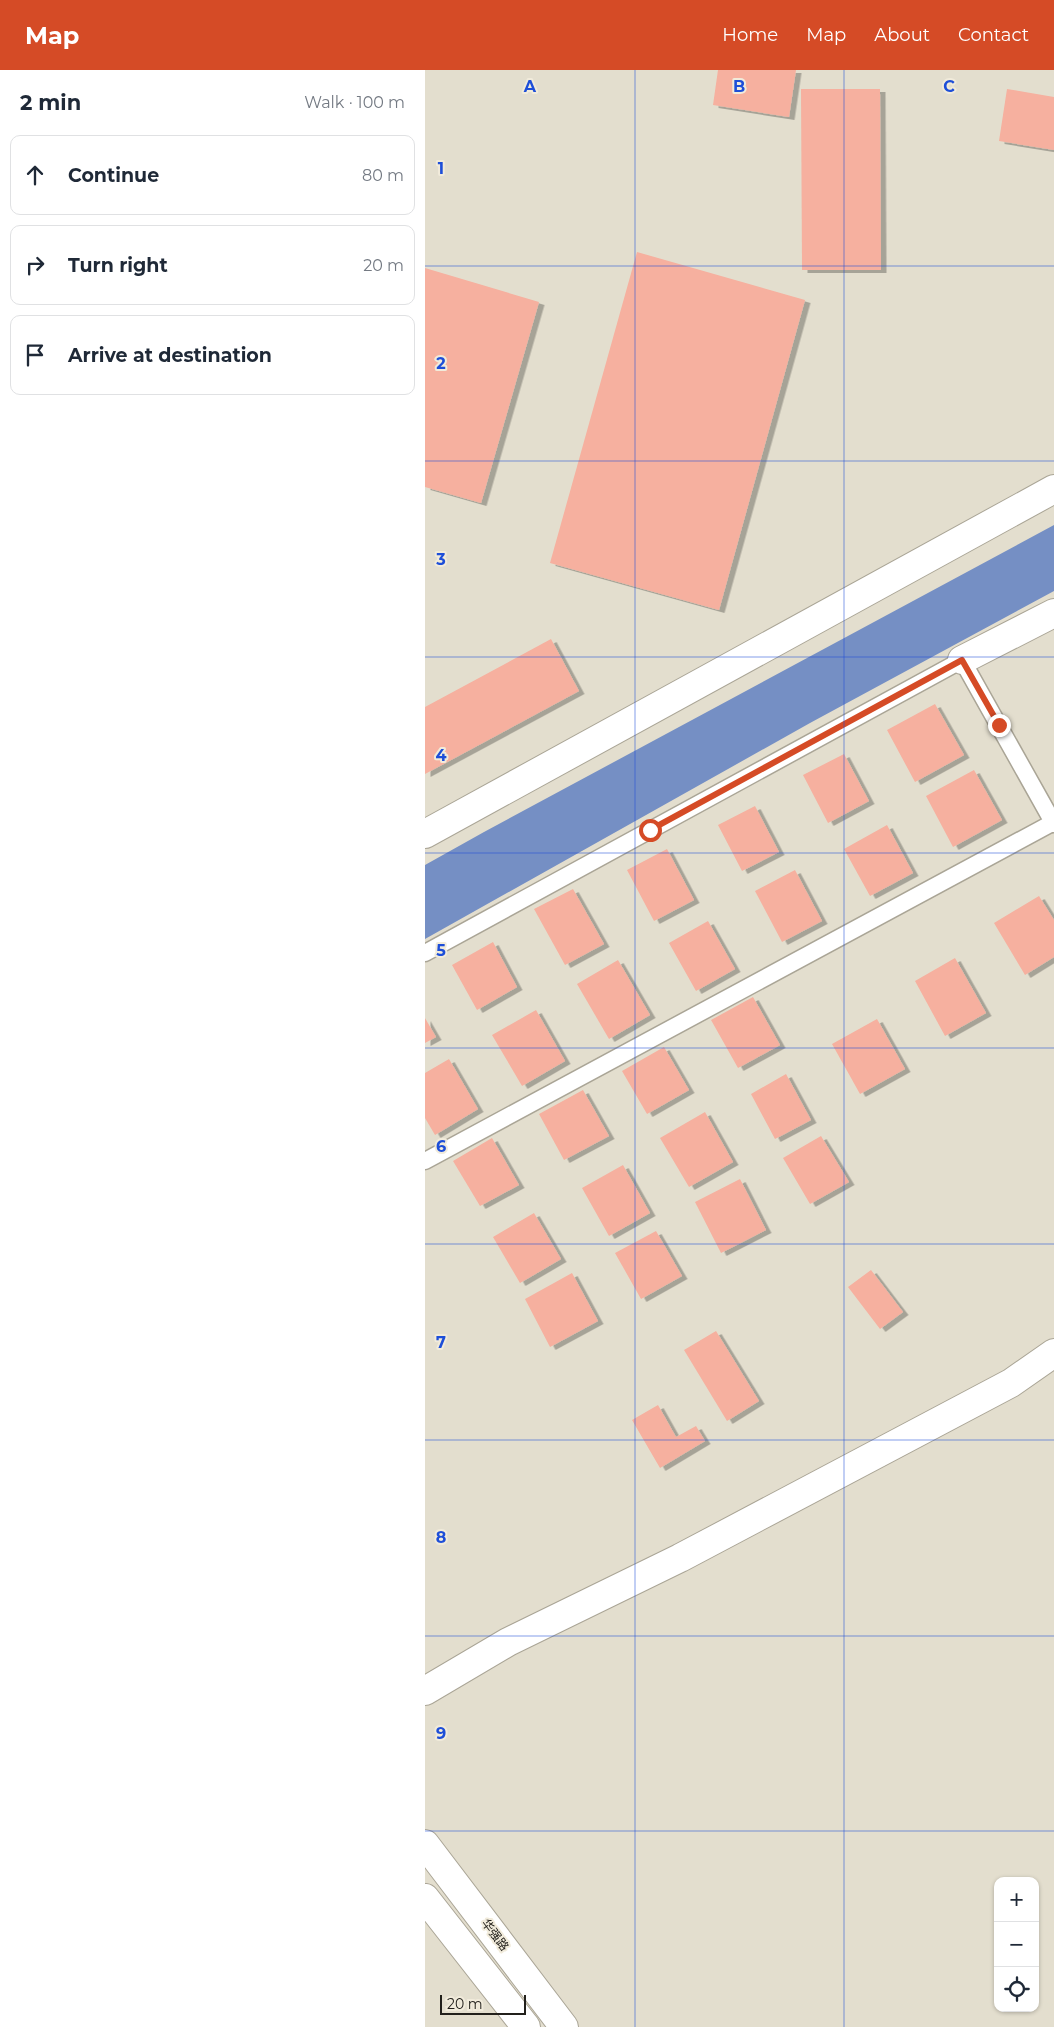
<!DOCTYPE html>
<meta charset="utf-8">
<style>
body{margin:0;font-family:Montserrat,"Noto Sans SC",sans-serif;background:#f6f6f7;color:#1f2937}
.controls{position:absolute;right:15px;bottom:15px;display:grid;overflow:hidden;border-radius:10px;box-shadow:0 1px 4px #0004}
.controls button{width:45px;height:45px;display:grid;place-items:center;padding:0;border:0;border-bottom:1px solid #e0e1e3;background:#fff;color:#1f2937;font:25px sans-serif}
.scale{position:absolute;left:15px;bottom:12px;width:86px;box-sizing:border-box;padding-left:5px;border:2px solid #22201b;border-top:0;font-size:14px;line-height:18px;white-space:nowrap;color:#22201b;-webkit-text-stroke:4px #f1ebdb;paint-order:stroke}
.stop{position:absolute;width:15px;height:15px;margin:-11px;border:4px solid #d54b26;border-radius:50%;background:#fff}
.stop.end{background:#d54b26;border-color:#fff;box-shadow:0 1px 5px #0008}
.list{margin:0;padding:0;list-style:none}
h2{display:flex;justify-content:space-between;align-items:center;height:65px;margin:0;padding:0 20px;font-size:21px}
h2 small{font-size:16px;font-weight:400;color:#747a83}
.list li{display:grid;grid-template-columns:32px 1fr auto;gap:15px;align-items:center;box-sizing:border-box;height:80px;margin:0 10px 10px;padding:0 10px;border:1px solid #e0e1e3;border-radius:10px}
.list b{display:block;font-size:19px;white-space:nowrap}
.list em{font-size:16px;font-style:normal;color:#747a83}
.icon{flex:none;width:28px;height:28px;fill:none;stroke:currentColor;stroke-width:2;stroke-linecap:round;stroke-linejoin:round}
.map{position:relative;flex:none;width:629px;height:1957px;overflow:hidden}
header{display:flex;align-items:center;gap:30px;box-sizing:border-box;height:70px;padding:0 25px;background:#d54b26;color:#fff}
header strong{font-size:24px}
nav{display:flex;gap:28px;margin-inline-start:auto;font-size:18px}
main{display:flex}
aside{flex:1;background:#fff}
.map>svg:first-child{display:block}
.water{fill:#758fc4}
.building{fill:#f6b09f;filter:url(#shadow)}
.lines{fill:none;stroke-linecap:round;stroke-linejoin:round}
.service-casing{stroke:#aaa596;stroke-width:19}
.minor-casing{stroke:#aaa596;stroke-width:30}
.tertiary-casing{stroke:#aaa596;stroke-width:30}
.secondary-casing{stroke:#aaa596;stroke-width:30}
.service{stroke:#fff;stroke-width:16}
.minor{stroke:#fff;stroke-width:28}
.tertiary{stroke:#fff;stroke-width:28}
.secondary{stroke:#fff;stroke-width:28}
.route{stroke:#d54b26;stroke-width:6}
.grid{fill:none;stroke:#1d4ed8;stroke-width:1;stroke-opacity:0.55}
.labels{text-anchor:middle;stroke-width:4;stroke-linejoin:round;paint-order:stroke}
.street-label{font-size:12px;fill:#22201b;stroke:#f1ebdb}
.grid-label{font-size:16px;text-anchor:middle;font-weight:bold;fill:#1d4ed8;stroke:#f1ebdb;stroke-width:4;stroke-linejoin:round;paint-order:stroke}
</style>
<header>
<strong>Map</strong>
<nav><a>Home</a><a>Map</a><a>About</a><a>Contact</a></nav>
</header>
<main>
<aside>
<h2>2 min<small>Walk · 100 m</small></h2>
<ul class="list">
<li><svg class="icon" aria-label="ahead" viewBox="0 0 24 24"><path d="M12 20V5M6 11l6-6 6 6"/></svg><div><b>Continue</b></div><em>80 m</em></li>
<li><svg class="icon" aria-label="right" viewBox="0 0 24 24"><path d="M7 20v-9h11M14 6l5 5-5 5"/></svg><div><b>Turn right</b></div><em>20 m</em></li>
<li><svg class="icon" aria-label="arrive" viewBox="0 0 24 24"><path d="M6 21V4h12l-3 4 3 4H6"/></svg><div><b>Arrive at destination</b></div></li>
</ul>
</aside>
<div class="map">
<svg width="629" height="1957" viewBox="0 0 629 1957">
<defs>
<filter id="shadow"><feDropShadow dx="5.5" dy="3" stdDeviation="0" flood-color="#0004"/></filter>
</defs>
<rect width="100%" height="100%" fill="#e3dece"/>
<path class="water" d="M629 455V521L385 653 0 869V795L59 762Z"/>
<g class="building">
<path d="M293 0H371L364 47 288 35Z"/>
<path d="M376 19H455L456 200H377Z"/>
<path d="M582 19 629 27V80L574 71Z"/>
<path d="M212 182 380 230 294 540 125 493Z"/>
<path d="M0 198 114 232 56 433 0 417Z"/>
<path d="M126 569 154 621 0 704V637Z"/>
<path d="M510 634 539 685 490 712 462 660Z"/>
<path d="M419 684 444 731 403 753 378 705Z"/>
<path d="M549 700 577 750 528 777 501 726Z"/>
<path d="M330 736 354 782 317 801 293 755Z"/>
<path d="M462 755 488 803 445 826 419 779Z"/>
<path d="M242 779 269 830 229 851 202 800Z"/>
<path d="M370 800 397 851 357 872 330 821Z"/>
<path d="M148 819 179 874 140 895 109 839Z"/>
<path d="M614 826 629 850V887L600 905 569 853Z"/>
<path d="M283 851 310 899 271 921 244 873Z"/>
<path d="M68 872 92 917 52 940 27 895Z"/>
<path d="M530 888 561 943 520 966 490 911Z"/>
<path d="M193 890 225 945 184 969 152 914Z"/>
<path d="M328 927 355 975 313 998 286 950Z"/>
<path d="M111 940 140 991 97 1016 67 965Z"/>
<path d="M0 948 11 967 0 973Z"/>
<path d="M452 949 480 999 435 1024 407 974Z"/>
<path d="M239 977 264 1020 222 1044 197 1001Z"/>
<path d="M24 989 53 1039 10 1065 0 1048V1003Z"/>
<path d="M361 1004 386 1050 350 1069 326 1024Z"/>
<path d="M158 1020 184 1066 139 1090 114 1044Z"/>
<path d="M280 1042 308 1092 264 1117 235 1068Z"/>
<path d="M396 1066 424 1112 385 1134 358 1088Z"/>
<path d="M67 1068 94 1115 55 1136 28 1091Z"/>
<path d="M198 1095 225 1143 184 1166 157 1118Z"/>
<path d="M315 1109 341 1160 296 1183 270 1132Z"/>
<path d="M109 1143 136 1189 95 1213 68 1167Z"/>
<path d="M231 1161 257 1206 216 1229 190 1183Z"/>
<path d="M446 1200 478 1242 455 1259 423 1217Z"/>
<path d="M147 1203 173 1251 125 1277 100 1229Z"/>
<path d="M291 1261 334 1331 302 1351 259 1280Z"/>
<path d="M233 1335 251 1367 271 1356 280 1371 235 1398 207 1350Z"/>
</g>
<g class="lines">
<defs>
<g id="service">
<path d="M0 883 537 590 629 754"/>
<path d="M0 1091 629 752"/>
</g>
<g id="minor">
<path d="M537 590 629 543"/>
<path d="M0 764 629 419"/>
</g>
<path id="tertiary" d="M0 1621 83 1572 255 1488 586 1313 629 1283"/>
<g id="secondary">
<path d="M0 1774 139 1957"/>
<path d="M0 1828 101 1957"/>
</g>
</defs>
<use href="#service" class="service-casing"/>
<use href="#minor" class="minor-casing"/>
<use href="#tertiary" class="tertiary-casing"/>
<use href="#secondary" class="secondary-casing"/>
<use href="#service" class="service"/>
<use href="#minor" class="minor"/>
<use href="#tertiary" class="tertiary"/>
<use href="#secondary" class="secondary"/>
</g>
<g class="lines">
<path class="route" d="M225 760 537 590 574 655"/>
</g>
<path class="grid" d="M210 0V1957M419 0V1957M0 196H629M0 391H629M0 587H629M0 783H629M0 978H629M0 1174H629M0 1370H629M0 1566H629M0 1761H629"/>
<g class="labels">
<g class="street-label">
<text transform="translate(70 1865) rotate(53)" y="4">华强路</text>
</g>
</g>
<g class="grid-label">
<text x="105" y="22">A</text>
<text x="314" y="22">B</text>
<text x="524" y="22">C</text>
<text x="16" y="104">1</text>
<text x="16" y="299">2</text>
<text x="16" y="495">3</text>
<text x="16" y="691">4</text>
<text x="16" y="886">5</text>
<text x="16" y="1082">6</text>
<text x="16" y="1278">7</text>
<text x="16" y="1473">8</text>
<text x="16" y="1669">9</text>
</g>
</svg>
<div class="controls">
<button>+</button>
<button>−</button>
<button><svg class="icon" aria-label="locate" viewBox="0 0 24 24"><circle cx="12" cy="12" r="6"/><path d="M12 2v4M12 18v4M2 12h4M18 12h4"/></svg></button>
</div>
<div class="scale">20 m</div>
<div class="stop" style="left:225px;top:760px"></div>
<div class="stop end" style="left:574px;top:655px"></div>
</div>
</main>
